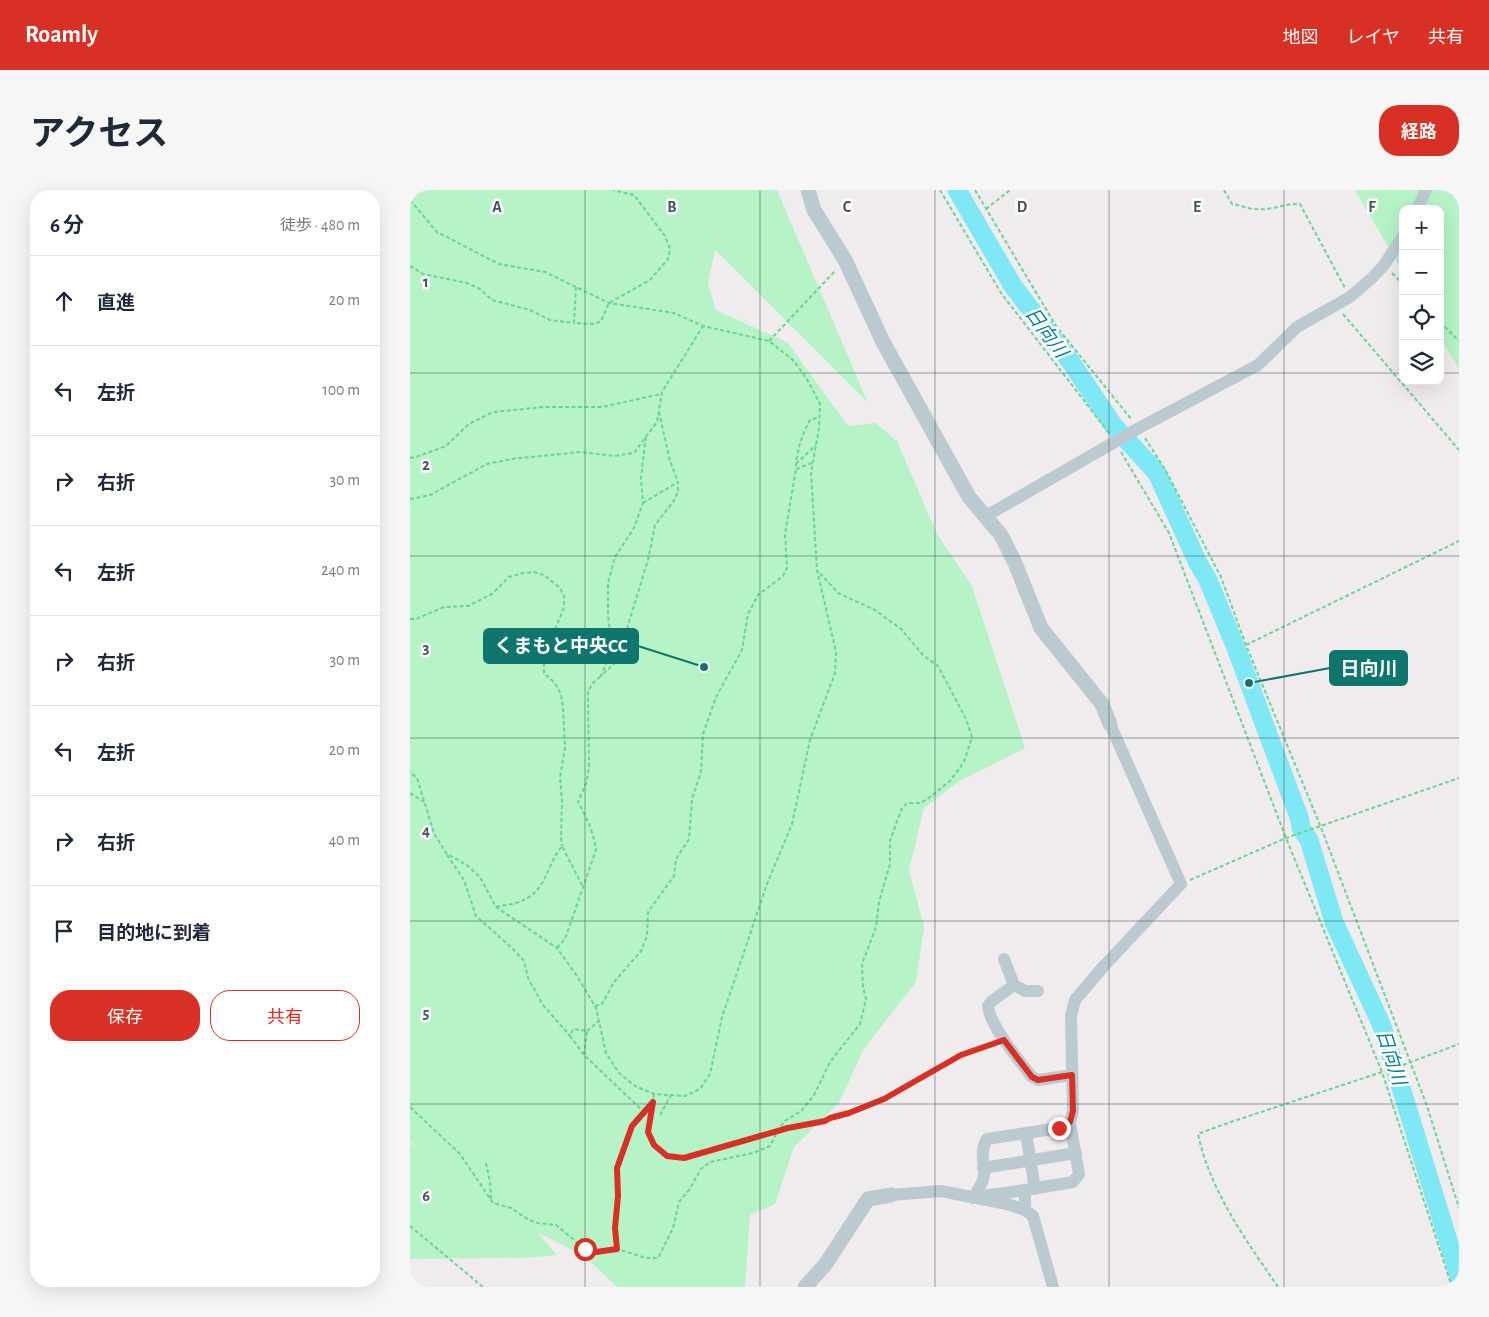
<!DOCTYPE html>
<html lang="ja">
<meta charset="utf-8">
<style>
body{margin:0;font-family:"Alegreya Sans","Noto Sans JP",sans-serif;background:#f6f6f7;color:#1f2937}
.controls{position:absolute;right:15px;top:15px;display:grid;overflow:hidden;border-radius:10px;box-shadow:0 5px 20px #0002}
.controls button{width:45px;height:45px;display:grid;place-items:center;padding:0;border:0;border-bottom:1px solid #e0e1e3;background:#fff;color:#1f2937;font:25px sans-serif}
.stop{position:absolute;width:15px;height:15px;margin:-11px;border:4px solid #d93025;border-radius:50%;background:#fff}
.stop.end{background:#d93025;border-color:#fff;box-shadow:0 1px 5px #0008}
.list{margin:0;padding:0;list-style:none}
h2{display:flex;justify-content:space-between;align-items:center;height:65px;margin:0;padding:0 20px;font-size:21px}
h2 small{font-size:16px;font-weight:400;color:#747a83}
.list li{display:grid;grid-template-columns:32px 1fr auto;gap:15px;align-items:center;box-sizing:border-box;height:90px;padding:0 20px;border-top:1px solid #e0e1e3}
.list b{display:block;font-size:19px;white-space:nowrap}
.list em{font-size:16px;font-style:normal;color:#747a83}
.actions{display:flex;gap:10px;padding:15px 20px}
.actions a{flex:1;padding:11px 0;border:1px solid #d93025;border-radius:20px;text-align:center;font-size:18px;color:#d93025}
.actions .main{background:#d93025;color:#fff}
.icon{flex:none;width:28px;height:28px;fill:none;stroke:currentColor;stroke-width:2;stroke-linecap:round;stroke-linejoin:round}
.map{position:relative;flex:none;width:1049px;height:1097px;overflow:hidden;border-radius:20px}
header{display:flex;align-items:center;gap:30px;box-sizing:border-box;height:70px;padding:0 25px;background:#d93025;color:#fff}
header strong{font-size:24px}
nav{display:flex;gap:28px;margin-inline-start:auto;font-size:18px}
.intro{display:flex;align-items:center;justify-content:space-between;box-sizing:border-box;height:120px;padding:0 30px}
h1{margin:0;font-size:35px}
.button{padding:12px 22px;border-radius:20px;background:#d93025;color:#fff;font-size:18px;font-weight:700}
main{display:flex;gap:30px;padding:0 30px}
aside{flex:1;background:#fff;border-radius:20px;box-shadow:0 5px 20px #0002}
.map>svg:first-child{display:block}
.green{fill:#b6f3c7}
.lines{fill:none;stroke-linecap:round;stroke-linejoin:round}
.river{stroke:#7ee8f4;stroke-width:19}
.path{stroke:#6ad495;stroke-width:2;stroke-dasharray:4 2.5;stroke-linecap:butt}
.minor{stroke:#bbcad1;stroke-width:12}
.tertiary{stroke:#bbcad1;stroke-width:15}
.route{stroke:#d93025;stroke-width:6}
.grid{fill:none;stroke:#43535c;stroke-width:1;stroke-opacity:0.55}
.labels{text-anchor:middle;stroke-width:5;stroke-linejoin:round;paint-order:stroke}
.water-label{font-size:19px;font-style:italic;fill:#038392;stroke:#fff}
.grid-label{font-size:16px;text-anchor:middle;font-weight:bold;fill:#43535c;stroke:#fff;stroke-width:5;stroke-linejoin:round;paint-order:stroke}
.leader{fill:none;stroke:#0f766e;stroke-width:2}
.callout-dot{fill:#0f766e;stroke:#fff;stroke-width:2}
.callout{fill:#0f766e;stroke:#0f766e;stroke-width:2}
.callout-label{font-size:19px;text-anchor:middle;font-weight:bold;fill:#fff}
</style>
<header>
<strong>Roamly</strong>
<nav><a>地図</a><a>レイヤ</a><a>共有</a></nav>
</header>
<div class="intro"><h1>アクセス</h1><a class="button">経路</a></div>
<main>
<aside>
<h2>6 分<small>徒歩 · 480 m</small></h2>
<ul class="list">
<li><svg class="icon" aria-label="ahead" viewBox="0 0 24 24"><path d="M12 20V5M6 11l6-6 6 6"/></svg><div><b>直進</b></div><em>20 m</em></li>
<li><svg class="icon" aria-label="left" viewBox="0 0 24 24"><path d="M17 20v-9H6M10 6l-5 5 5 5"/></svg><div><b>左折</b></div><em>100 m</em></li>
<li><svg class="icon" aria-label="right" viewBox="0 0 24 24"><path d="M7 20v-9h11M14 6l5 5-5 5"/></svg><div><b>右折</b></div><em>30 m</em></li>
<li><svg class="icon" aria-label="left" viewBox="0 0 24 24"><path d="M17 20v-9H6M10 6l-5 5 5 5"/></svg><div><b>左折</b></div><em>240 m</em></li>
<li><svg class="icon" aria-label="right" viewBox="0 0 24 24"><path d="M7 20v-9h11M14 6l5 5-5 5"/></svg><div><b>右折</b></div><em>30 m</em></li>
<li><svg class="icon" aria-label="left" viewBox="0 0 24 24"><path d="M17 20v-9H6M10 6l-5 5 5 5"/></svg><div><b>左折</b></div><em>20 m</em></li>
<li><svg class="icon" aria-label="right" viewBox="0 0 24 24"><path d="M7 20v-9h11M14 6l5 5-5 5"/></svg><div><b>右折</b></div><em>40 m</em></li>
<li><svg class="icon" aria-label="arrive" viewBox="0 0 24 24"><path d="M6 21V4h12l-3 4 3 4H6"/></svg><div><b>目的地に到着</b></div></li>
</ul>
<div class="actions"><a class="main">保存</a><a>共有</a></div>
</aside>
<div class="map">
<svg width="1049" height="1097" viewBox="0 0 1049 1097">
<rect width="100%" height="100%" fill="#f0eced"/>
<g class="green">
<path d="M0 0H367L458 213 305 60 298 94 306 120 378 153 438 236 466 233 487 251 527 344 562 396 615 558 548 592 514 618 499 680 514 737 506 792 453 860 429 913 384 957 365 1014 340 1025 335 1097H207L173 1065 128 1043 147 1065 113 1068 0 1069V953L7 958 0 951Z"/>
<path d="M945 0H1049V179L1030 147V19H993V82Z"/>
</g>
<g class="lines">
<path class="river" d="M547 0 603 96 660 171 704 236 747 283 788 373 798 390 826 458 890 630 891 638 899 650 924 732 972 836 1049 1086"/>
<g class="path">
<path d="M530 0 591 103 699 243"/>
<path d="M565 0 646 136 722 230"/>
<path d="M814 0 822 14C830 15 838 19 846 19 861 21 875 13 890 14L935 98"/>
<path d="M0 10 27 42 89 74 135 82 199 113 264 123 293 136 359 151 384 171 398 191 410 214 409 238 401 283 407 380 426 462 425 483 400 550 382 634 357 694 312 827 300 884 290 899 275 906 244 904 225 896 209 883 196 863 186 818 167 786 147 758 86 717 70 687 58 676 36 663 24 643 7 588 0 582"/>
<path d="M576 19 600 0"/>
<path d="M0 76 13 84 57 93 70 99 82 110 120 120 140 130 164 133"/>
<path d="M982 83 993 94"/>
<path d="M166 97 164 133 185 134 191 131 199 113 240 90 258 69 260 59 255 46 224 5 203 0"/>
<path d="M933 124 1049 260"/>
<path d="M1030 132 1049 151"/>
<path d="M359 151 426 80"/>
<path d="M249 222 260 271 268 292"/>
<path d="M735 248 756 281 811 387 836 455 910 635 1017 916 1049 1018"/>
<path d="M711 262 759 343 876 648 972 882 1042 1097"/>
<path d="M0 268 6 267 36 256 59 234 83 222 134 217H192L251 204"/>
<path d="M402 273 386 279C386 262 392 245 400 230L409 227"/>
<path d="M386 274 406 255"/>
<path d="M0 309 20 305 77 274 101 269 170 262 204 266 224 263 247 232 252 202 293 136"/>
<path d="M233 313 268 292V302L263 312 245 335 238 370 207 471 191 486 202 459 198 425V393L205 367 224 338 233 313 231 288 236 246"/>
<path d="M0 429H6L34 417 58 416 82 404 99 387 113 383 124 382 134 385 150 398 154 406V417L139 455 134 475V483L145 493 151 504 153 518 155 558 150 588 152 611 151 648 152 656"/>
<path d="M836 455 1049 351"/>
<path d="M0 603 14 612"/>
<path d="M37 665 54 690 66 726 103 759 114 771 118 788 133 815 160 846"/>
<path d="M780 690 876 648 1049 588"/>
<path d="M86 717C93 715 100 715 106 713 137 704 134 679 152 656L173 697"/>
<path d="M147 758 155 749 186 660C184 643 176 626 168 612L177 591 179 576 178 501 183 493 191 486"/>
<path d="M185 816 192 814 204 792 231 761 237 746 238 722 264 686 266 669 279 649 282 609 291 582 293 544 306 507 332 460 338 424 348 405 373 386 377 378 375 344 386 279"/>
<path d="M177 841 189 831"/>
<path d="M174 865 177 841 163 839 160 846 174 865 234 922"/>
<path d="M244 904 239 942 243 955 257 966 274 968 378 938 415 931 420 928 439 923 474 909 551 865 584 853"/>
<path d="M243 912 222 936 207 978 208 1006 205 1038 207 1059 236 1068H248L263 1038 269 1012 279 1000 291 979 300 972 343 963 360 956 368 940 375 931 391 921 404 905 420 872 450 834 456 809 453 797 452 774 466 737 469 712 480 674V651L491 620 497 613H510L516 610 540 591 554 572 562 547 556 529 528 476 513 465 491 439 465 420 428 403 408 381"/>
<path d="M0 917 50 964 83 1013 101 1018 119 1030 128 1033 146 1035 175 1059 185 1062 207 1059"/>
<path d="M250 925 261 905"/>
<path d="M76 973 80 991 81 1010"/>
<path d="M0 1036 73 1097"/>
<path d="M868 1097C836 1050 800 1001 788 944L812 935 993 875 1049 854"/>
</g>
<g class="minor">
<path d="M1007 19 1016 0"/>
<path d="M576 326 729 238 848 175 887 137 940 107 963 87 974 75 993 46"/>
<path d="M594 769 604 795"/>
<path d="M628 801H615L604 795 582 811 578 816C580 836 609 870 622 887L628 890 662 885"/>
<path d="M616 943 625 999"/>
<path d="M573 978 666 963"/>
<path d="M481 1005 531 1001 597 1014 615 1020 623 1026 643 1097"/>
<path d="M573 1006 615 1000"/>
<path d="M563 1008C567 1001 574 992 574 985 575 972 569 962 577 949L649 938 660 933"/>
<path d="M615 1020V1000L663 992 669 984 660 933 663 921 661 826 665 810 693 777 771 694 700 534"/>
</g>
<g class="tertiary">
<path d="M398 0 404 20 435 70 473 152 559 307 591 345 605 373 631 438 692 514 700 534"/>
<path d="M395 1097 415 1075 458 1009 481 1005"/>
</g>
</g>
<g class="lines">
<path class="route" d="M175 1059 186 1062 207 1059 205 1038 208 1006 207 978 222 936 243 912 238 942 244 955 257 966 274 968 378 938 415 931 420 928 439 923 474 909 551 865 594 850 622 887 628 890 662 885 663 921 660 932 649 938"/>
</g>
<path class="grid" d="M175 0V1097M350 0V1097M525 0V1097M699 0V1097M874 0V1097M0 183H993M1030 183H1049M0 366H1049M0 548H1049M0 731H1049M0 914H1049"/>
<g class="labels">
<g class="water-label">
<text transform="translate(637 142) rotate(54)" y="7">日向川</text>
<text transform="translate(982 867) rotate(72)" y="7">日向川</text>
</g>
</g>
<g class="grid-label">
<text x="87" y="22">A</text>
<text x="262" y="22">B</text>
<text x="437" y="22">C</text>
<text x="612" y="22">D</text>
<text x="787" y="22">E</text>
<text x="962" y="22">F</text>
<text x="16" y="97">1</text>
<text x="16" y="280">2</text>
<text x="16" y="463">3</text>
<text x="16" y="646">4</text>
<text x="16" y="828">5</text>
<text x="16" y="1011">6</text>
</g>
<path class="leader" d="M294 477L228 456M839 493L920 478"/>
<g class="callout-dot">
<circle cx="294" cy="477" r="5"/>
<circle cx="839" cy="493" r="5"/>
</g>
<g class="callout">
<rect x="74" y="439" width="154" height="34" rx="5"/>
<rect x="920" y="461" width="77" height="34" rx="5"/>
</g>
<g class="callout-label">
<text x="151" y="462">くまもと中央CC</text>
<text x="959" y="485">日向川</text>
</g>
</svg>
<div class="controls">
<button>+</button>
<button>−</button>
<button><svg class="icon" aria-label="locate" viewBox="0 0 24 24"><circle cx="12" cy="12" r="6"/><path d="M12 2v4M12 18v4M2 12h4M18 12h4"/></svg></button>
<button><svg class="icon" aria-label="layers" viewBox="0 0 24 24"><path d="M12 4l9 5-9 5-9-5zM3 14l9 5 9-5"/></svg></button>
</div>
<div class="stop" style="left:175px;top:1059px"></div>
<div class="stop end" style="left:649px;top:938px"></div>
</div>
</main>
